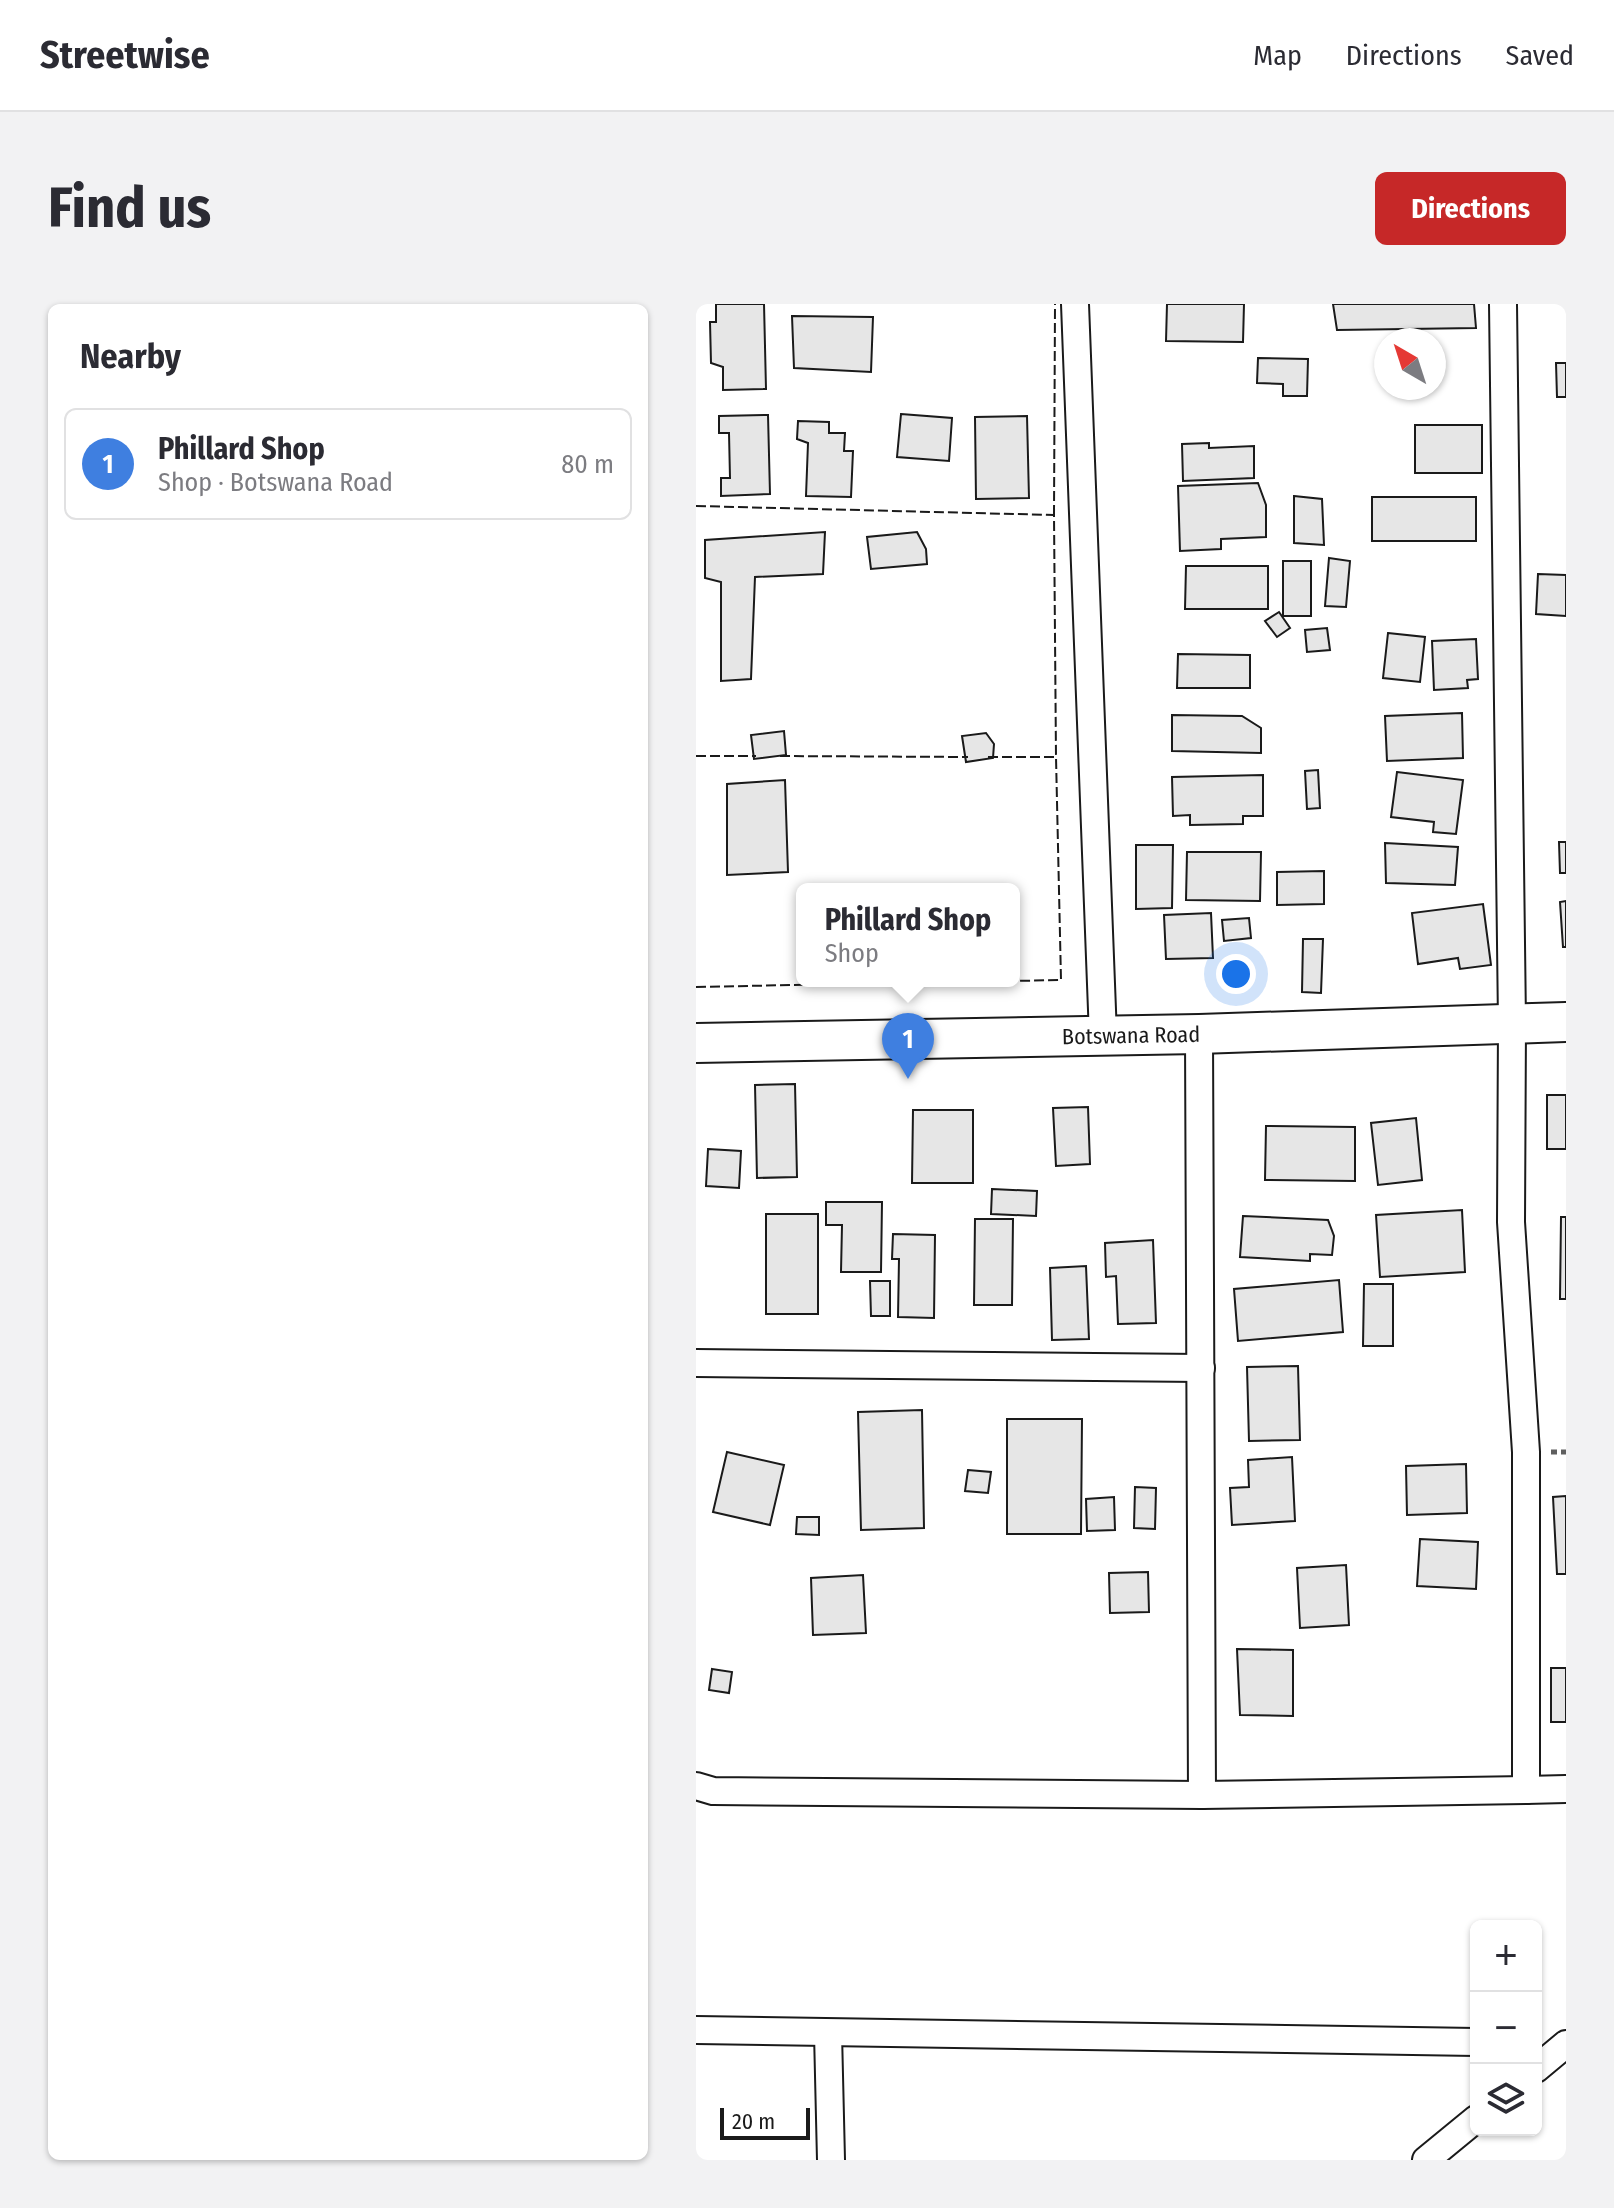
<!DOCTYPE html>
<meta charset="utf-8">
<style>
body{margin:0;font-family:"Fira Sans Condensed",sans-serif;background:#f2f2f3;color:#2b2b33}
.controls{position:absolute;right:24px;bottom:24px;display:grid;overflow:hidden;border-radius:12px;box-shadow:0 2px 6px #0004}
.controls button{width:72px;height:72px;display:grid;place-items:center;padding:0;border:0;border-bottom:2px solid #e1e1e2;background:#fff;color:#2b2b33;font:40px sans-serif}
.compass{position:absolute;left:678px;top:24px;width:72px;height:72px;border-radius:50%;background:#fff;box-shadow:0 2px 6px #0004;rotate:321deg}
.scale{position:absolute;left:24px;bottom:20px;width:90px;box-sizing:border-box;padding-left:8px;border:4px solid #1a1a1a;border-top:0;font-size:22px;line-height:28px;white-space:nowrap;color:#1a1a1a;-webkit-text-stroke:6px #fff;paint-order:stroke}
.you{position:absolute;left:540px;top:670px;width:28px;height:28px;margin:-20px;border:6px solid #fff;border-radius:50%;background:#1a73e8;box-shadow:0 0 0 12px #1a73e833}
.badge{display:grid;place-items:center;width:52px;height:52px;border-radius:50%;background:#c62828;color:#fff;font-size:26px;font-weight:700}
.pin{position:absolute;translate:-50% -66px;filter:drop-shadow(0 2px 4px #0008)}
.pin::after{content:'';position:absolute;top:42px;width:28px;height:24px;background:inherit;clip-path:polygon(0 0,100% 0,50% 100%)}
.popup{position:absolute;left:100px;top:579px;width:224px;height:104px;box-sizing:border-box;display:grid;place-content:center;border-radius:12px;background:#fff;filter:drop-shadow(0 2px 6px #0005);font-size:26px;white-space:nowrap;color:#7c7c81}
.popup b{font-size:30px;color:#2b2b33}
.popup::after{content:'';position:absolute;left:50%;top:100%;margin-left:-16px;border:16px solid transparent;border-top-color:#fff}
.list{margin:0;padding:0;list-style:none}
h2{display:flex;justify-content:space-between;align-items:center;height:104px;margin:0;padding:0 32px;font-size:34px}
h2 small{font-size:26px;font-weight:400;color:#7c7c81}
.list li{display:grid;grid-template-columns:52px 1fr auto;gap:24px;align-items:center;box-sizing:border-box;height:112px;margin:0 16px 16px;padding:0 16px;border:2px solid #e1e1e2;border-radius:12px}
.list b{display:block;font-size:30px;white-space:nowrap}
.list p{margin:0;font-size:26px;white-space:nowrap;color:#7c7c81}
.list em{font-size:26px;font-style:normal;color:#7c7c81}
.icon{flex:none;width:44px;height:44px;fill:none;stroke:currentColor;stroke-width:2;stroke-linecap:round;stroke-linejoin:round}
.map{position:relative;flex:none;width:870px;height:1856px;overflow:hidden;border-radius:12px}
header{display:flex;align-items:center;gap:48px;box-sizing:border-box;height:112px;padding:0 40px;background:#fff;border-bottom:2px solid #e1e1e2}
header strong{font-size:38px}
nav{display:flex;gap:44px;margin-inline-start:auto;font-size:28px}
.intro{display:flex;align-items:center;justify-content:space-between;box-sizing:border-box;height:192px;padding:0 48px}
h1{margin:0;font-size:56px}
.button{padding:20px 36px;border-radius:12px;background:#c62828;color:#fff;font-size:28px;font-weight:700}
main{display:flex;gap:48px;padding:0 48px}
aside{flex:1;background:#fff;border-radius:12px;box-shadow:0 2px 6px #0004}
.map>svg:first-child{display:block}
.building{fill:#e6e6e6;stroke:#1a1a1a;stroke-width:2}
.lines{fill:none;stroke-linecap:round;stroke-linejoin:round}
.street-casing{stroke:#1a1a1a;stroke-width:30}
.secondary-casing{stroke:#1a1a1a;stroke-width:42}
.path{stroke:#5f5f5f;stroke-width:5;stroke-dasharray:6 4;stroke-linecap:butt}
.street{stroke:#fff;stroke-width:26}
.secondary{stroke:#fff;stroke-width:38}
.fence{stroke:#1a1a1a;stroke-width:2;stroke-dasharray:10 4;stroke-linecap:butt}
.labels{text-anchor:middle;stroke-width:6;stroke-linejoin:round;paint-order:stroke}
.street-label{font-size:22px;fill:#1a1a1a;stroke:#fff}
</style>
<header>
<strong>Streetwise</strong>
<nav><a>Map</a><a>Directions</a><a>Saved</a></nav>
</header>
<div class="intro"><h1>Find us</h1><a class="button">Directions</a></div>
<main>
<aside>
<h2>Nearby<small></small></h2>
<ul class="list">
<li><span class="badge" style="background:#3f7fe0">1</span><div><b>Phillard Shop</b><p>Shop · Botswana Road</p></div><em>80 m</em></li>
</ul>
</aside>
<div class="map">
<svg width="870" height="1856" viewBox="0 0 870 1856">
<rect width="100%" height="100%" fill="#fff"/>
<g class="building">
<path d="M20 0H68L70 85 27 86V63L15 59 14 18H20Z"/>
<path d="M471 0H548L547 38 470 37Z"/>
<path d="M637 0H778L780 24 641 26Z"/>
<path d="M96 12 177 13 175 68 98 64Z"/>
<path d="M562 54 612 55 611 92H587V80L561 79Z"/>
<path d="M860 59H870V93H861Z"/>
<path d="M205 110 256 114 253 157 201 153Z"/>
<path d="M72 111 74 190 25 192V174H34L33 129H23V112Z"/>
<path d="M331 112 333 194 280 195 279 113Z"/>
<path d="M102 117 133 118V129H149L148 147H157L155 193 110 192 112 139 101 135Z"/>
<rect x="719" y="121" width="67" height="48"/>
<path d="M513 139V144L558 142V174L487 177 486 140Z"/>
<path d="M562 179 570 201V233L525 235V245L484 247 482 182Z"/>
<path d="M598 192 626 195 628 241 598 239Z"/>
<rect x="676" y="193" width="104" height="44"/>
<path d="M129 228 127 270 59 273 55 375 25 377V278L9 274V236Z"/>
<path d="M221 228 230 245 231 260 175 265 171 233Z"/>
<path d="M633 254 654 257 650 303 629 302Z"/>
<rect x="587" y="257" width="28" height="55"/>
<path d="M490 262H572V305H489Z"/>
<path d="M842 270 870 271V312L840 310Z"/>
<path d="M583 308 594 324 581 333 569 317Z"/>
<path d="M631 324 634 346 611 348 609 326Z"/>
<path d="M692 329 729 333 724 378 687 374Z"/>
<path d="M780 335 782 375 771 376 772 384 738 386 736 337Z"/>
<path d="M482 350 554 351V384H481Z"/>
<path d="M766 409 767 454 691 457 689 412Z"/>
<path d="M476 411 546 412 565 424V449L476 447Z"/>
<path d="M88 427 90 451 58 455 55 431Z"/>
<path d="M290 429 298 440 297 454 270 458 266 432Z"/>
<path d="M622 466 624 504 611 505 609 467Z"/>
<path d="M701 468 767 476 760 530 737 528 738 518 695 513Z"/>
<path d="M567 471V512H547V520L494 521V511L477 512 476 473Z"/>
<path d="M89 476 92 568 31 571V480Z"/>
<path d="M863 538H870V569H864Z"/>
<path d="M689 539 762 543 759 581 690 579Z"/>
<path d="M440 541H477L476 604 440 605Z"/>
<path d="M491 548H565L564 597 490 596Z"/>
<path d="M628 567V600L581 601V568Z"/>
<path d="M870 597V643H867L864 598Z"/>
<path d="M787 600 795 661 764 665 762 654 722 660 716 609Z"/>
<path d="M515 609 517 654 470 655 468 611Z"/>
<path d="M553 614 555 634 528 637 526 616Z"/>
<path d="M607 635H627L625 689 606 688Z"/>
<path d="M99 780 101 873 61 874 59 781Z"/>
<rect x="851" y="791" width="19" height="54"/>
<path d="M392 803 394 860 360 862 357 804Z"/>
<path d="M217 806H277V879H216Z"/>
<path d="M720 814 726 876 682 881 675 819Z"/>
<path d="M570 822 659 823V877L569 876Z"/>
<path d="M12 845 45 847 43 884 10 882Z"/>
<path d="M296 885 341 887 340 912 295 910Z"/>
<path d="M130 898H186L185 968H145L146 921H130Z"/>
<path d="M766 906 769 968 684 973 680 911Z"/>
<rect x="70" y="910" width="52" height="100"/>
<path d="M547 912 632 916 638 932 636 951 614 950V957L544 953Z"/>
<path d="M865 913H870V995H864Z"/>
<path d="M279 915H317L316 1001H278Z"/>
<path d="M197 930 239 931 238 1014 202 1013 203 955H196Z"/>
<path d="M457 936 460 1019 422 1020 420 972 410 973 409 939Z"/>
<path d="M390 962 393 1035 356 1036 354 964Z"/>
<path d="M643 976 647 1028 542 1037 538 985Z"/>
<path d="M174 977H194V1012H175Z"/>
<path d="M668 980H697V1042H667Z"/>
<path d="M602 1062 604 1136 553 1137 551 1063Z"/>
<path d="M226 1106 228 1224 165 1226 162 1108Z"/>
<path d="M311 1115H386L385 1230H311Z"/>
<path d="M31 1148 88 1161 74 1221 17 1208Z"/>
<path d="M596 1153 599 1217 536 1221 534 1184 553 1183 552 1156Z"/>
<path d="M770 1160 771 1209 711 1211 710 1162Z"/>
<path d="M272 1166 295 1168 292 1189 269 1187Z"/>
<path d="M439 1183 460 1184 459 1225 438 1224Z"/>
<path d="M870 1192V1270H861L857 1193Z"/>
<path d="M418 1193 419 1226 391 1227 390 1195Z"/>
<path d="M101 1213H123V1231L100 1230Z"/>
<path d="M724 1235 782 1238 780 1285 721 1282Z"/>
<path d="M650 1261 653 1321 604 1324 601 1264Z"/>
<path d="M452 1268 453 1308 414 1309 413 1269Z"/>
<path d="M167 1271 170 1329 117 1331 115 1274Z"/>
<path d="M541 1345 597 1346V1412L544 1411Z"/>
<rect x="855" y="1364" width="15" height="54"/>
<path d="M16 1365 36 1368 33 1389 13 1386Z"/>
</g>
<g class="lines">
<defs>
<g id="street">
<path d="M379 0 407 732"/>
<path d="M807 0 816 719 815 918 830 1148V1486L870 1485"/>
<path d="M503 730 506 1491"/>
<path d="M0 1059 505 1064"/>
<path d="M0 1482 17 1487 506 1491 830 1486"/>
<path d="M0 1726 780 1738"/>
<path d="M132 1729 135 1856"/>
<path d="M840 1765 870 1740"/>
<path d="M730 1856 780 1815"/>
</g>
<path id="secondary" d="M0 739 503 730 870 718"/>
</defs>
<use href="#street" class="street-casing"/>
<use href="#secondary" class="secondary-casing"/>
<path class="path" d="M855 1148H870"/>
<use href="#street" class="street"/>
<use href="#secondary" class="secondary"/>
<g class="fence">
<path d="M0 202 358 211 360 453"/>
<path d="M358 211 359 0"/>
<path d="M0 452H60"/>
<path d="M84 452 272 453"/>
<path d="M292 453H360L365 676 318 677"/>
<path d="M0 683 295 677"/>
</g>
</g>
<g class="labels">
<g class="street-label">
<text transform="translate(435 731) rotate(-1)" y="8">Botswana Road</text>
</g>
</g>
</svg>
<div class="controls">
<button>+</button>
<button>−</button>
<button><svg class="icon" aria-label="layers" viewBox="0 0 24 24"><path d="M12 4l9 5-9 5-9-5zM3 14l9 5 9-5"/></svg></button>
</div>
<svg class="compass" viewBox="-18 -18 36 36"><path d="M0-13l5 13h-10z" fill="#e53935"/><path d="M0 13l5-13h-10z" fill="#7c7c81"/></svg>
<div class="scale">20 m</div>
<div class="you"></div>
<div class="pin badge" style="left:212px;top:775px;background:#3f7fe0">1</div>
<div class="popup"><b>Phillard Shop</b>Shop</div>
</div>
</main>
